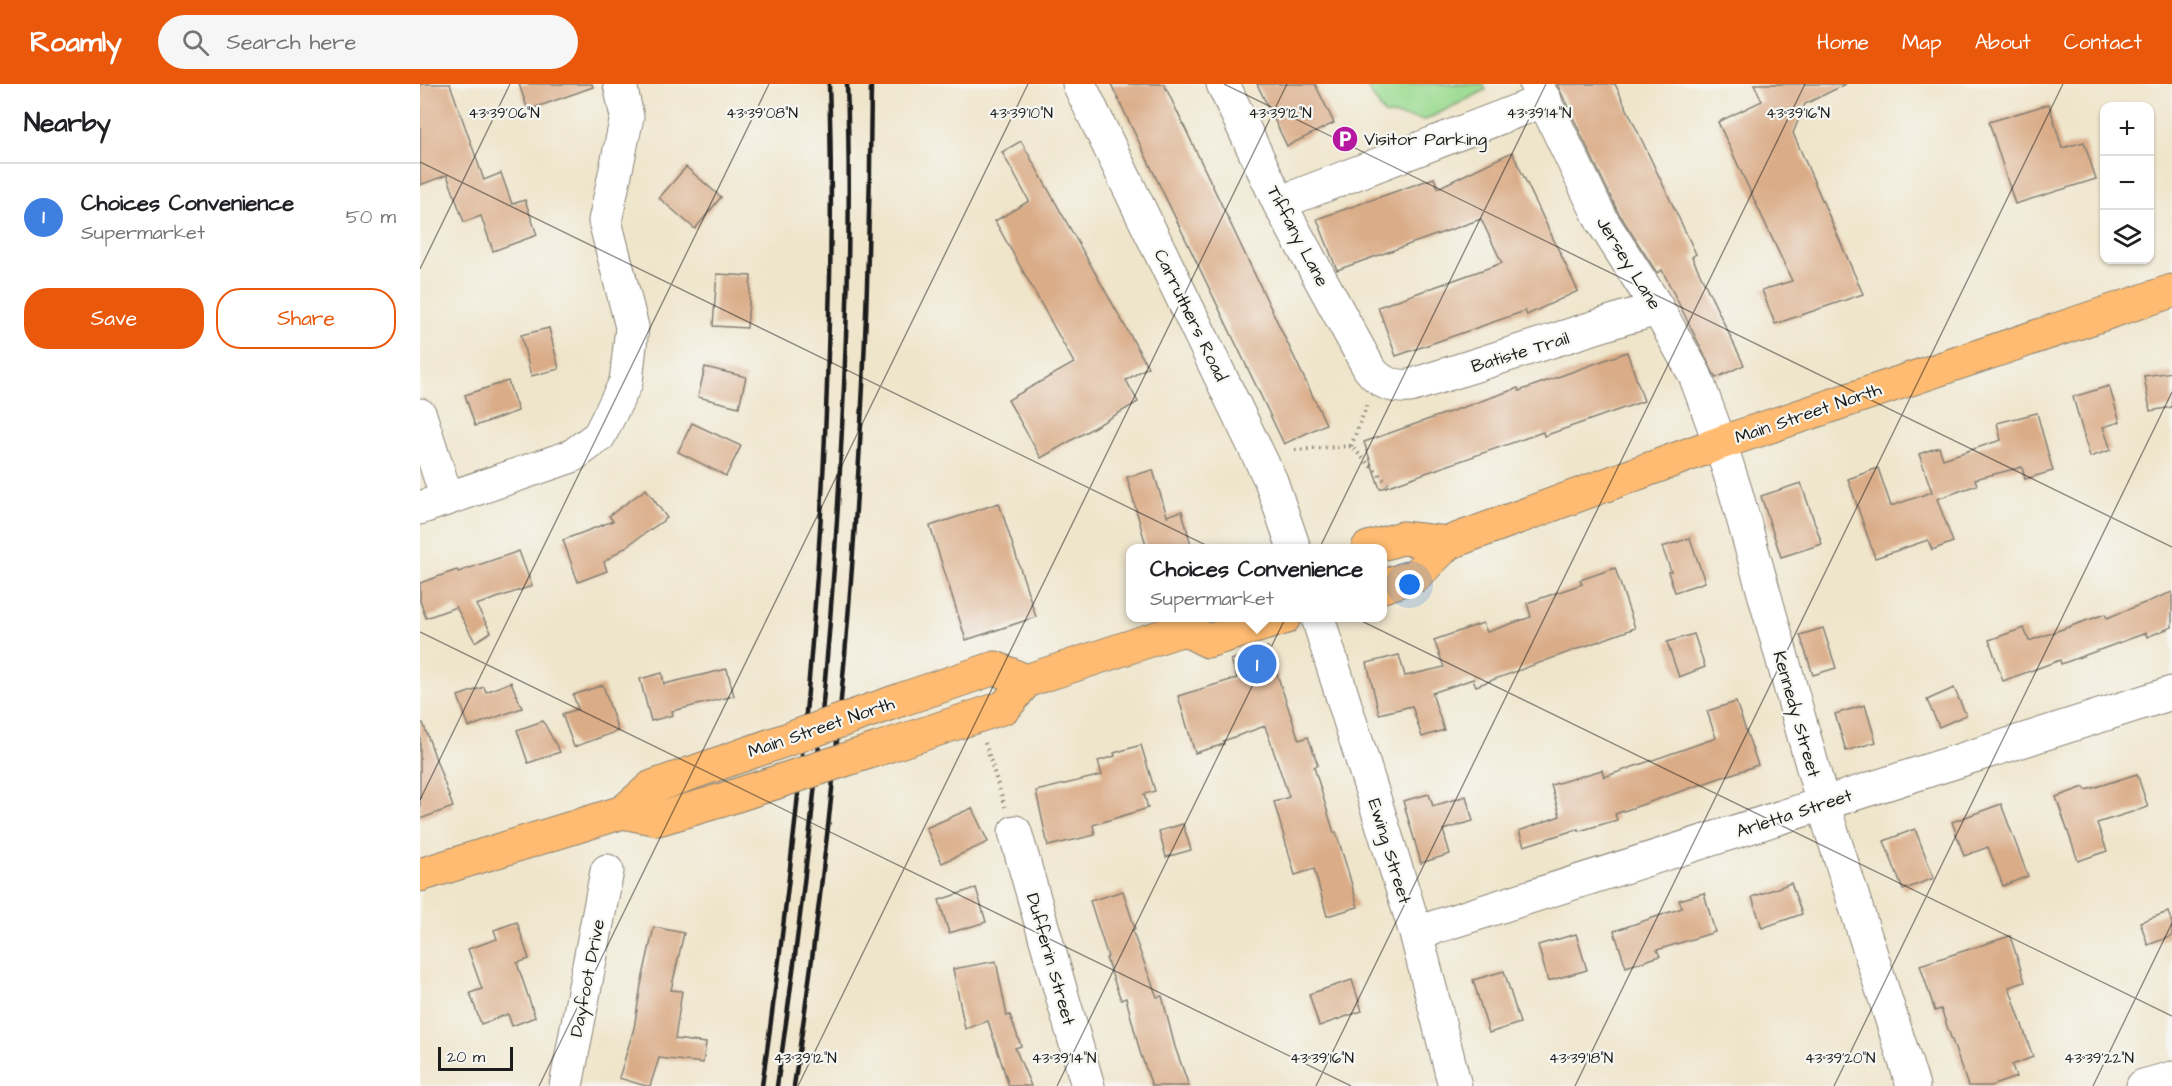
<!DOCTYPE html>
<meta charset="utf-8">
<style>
body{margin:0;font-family:"Architects Daughter",sans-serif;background:#f6f6f6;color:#202124}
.controls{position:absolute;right:18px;top:18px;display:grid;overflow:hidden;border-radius:12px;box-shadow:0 2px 4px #0004}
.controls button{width:54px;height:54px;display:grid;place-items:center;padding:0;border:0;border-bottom:2px solid #e0e0e0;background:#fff;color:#202124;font:30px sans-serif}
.scale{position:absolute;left:18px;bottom:15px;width:75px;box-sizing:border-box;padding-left:6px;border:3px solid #1c1c1c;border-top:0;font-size:16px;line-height:21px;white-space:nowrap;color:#1c1c1c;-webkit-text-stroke:4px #f6f6f2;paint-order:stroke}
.you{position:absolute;left:990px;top:501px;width:21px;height:21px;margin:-15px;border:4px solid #fff;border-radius:50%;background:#1a73e8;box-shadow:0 0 0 9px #1a73e833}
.badge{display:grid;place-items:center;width:39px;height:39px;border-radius:50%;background:#ea580c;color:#fff;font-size:20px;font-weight:700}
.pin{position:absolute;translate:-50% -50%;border:3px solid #fff;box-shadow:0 2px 6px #0006}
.popup{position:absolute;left:706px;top:460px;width:261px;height:78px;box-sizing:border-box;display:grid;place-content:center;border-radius:12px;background:#fff;filter:drop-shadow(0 2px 4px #0005);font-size:20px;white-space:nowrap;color:#757577}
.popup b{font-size:22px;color:#202124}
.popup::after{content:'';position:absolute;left:50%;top:100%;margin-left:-12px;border:12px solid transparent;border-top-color:#fff}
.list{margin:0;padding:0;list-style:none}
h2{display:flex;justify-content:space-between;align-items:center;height:78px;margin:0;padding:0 24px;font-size:26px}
h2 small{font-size:20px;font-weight:400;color:#757577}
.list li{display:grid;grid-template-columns:39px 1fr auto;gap:18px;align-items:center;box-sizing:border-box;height:108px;padding:0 24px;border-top:2px solid #e0e0e0}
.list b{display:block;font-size:22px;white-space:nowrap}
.list p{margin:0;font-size:20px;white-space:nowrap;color:#757577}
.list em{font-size:20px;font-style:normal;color:#757577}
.actions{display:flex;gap:12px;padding:18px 24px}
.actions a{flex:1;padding:14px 0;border:2px solid #ea580c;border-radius:24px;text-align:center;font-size:21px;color:#ea580c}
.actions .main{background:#ea580c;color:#fff}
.icon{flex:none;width:33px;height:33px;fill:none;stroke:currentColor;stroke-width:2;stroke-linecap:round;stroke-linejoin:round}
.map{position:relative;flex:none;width:1752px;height:1002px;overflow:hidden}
header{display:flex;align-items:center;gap:36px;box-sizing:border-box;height:84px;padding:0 30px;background:#ea580c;color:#fff}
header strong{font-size:28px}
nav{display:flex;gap:33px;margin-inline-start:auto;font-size:21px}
.search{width:420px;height:54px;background:#f6f6f6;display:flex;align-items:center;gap:15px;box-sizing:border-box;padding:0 21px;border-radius:33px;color:#757577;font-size:22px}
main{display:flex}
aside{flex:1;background:#fff}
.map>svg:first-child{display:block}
.green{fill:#9bdb91;stroke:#5c7c56;stroke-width:1.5}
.building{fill:#daac87}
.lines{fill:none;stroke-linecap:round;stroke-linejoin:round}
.minor-casing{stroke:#868074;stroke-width:35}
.major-casing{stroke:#868074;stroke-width:35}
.path{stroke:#868074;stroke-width:4;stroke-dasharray:1.5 4.5;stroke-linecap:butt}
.minor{stroke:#fff;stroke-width:33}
.major{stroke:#febb71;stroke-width:33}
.rail{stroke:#1c1c1c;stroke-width:4.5}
.major-bridge-casing{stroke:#868074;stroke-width:35;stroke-linecap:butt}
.major-bridge{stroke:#febb71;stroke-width:33}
.ticks{fill:none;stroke:#1c1c1c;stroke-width:1.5;stroke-opacity:0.45}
.labels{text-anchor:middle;stroke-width:4.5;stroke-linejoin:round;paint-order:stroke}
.poi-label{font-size:18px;fill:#1c1c1c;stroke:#f6f6f2;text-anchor:start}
.street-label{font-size:18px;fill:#1c1c1c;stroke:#f6f6f2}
.ticks-label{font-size:15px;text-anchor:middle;fill:#1c1c1c;stroke:#f6f6f2;stroke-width:4.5;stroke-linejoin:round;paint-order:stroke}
</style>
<header>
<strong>Roamly</strong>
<div class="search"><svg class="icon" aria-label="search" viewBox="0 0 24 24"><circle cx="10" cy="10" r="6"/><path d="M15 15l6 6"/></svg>Search here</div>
<nav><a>Home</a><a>Map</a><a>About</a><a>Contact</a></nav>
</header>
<main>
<aside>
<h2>Nearby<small></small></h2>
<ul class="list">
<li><span class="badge" style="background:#3f7fe0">1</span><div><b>Choices Convenience</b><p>Supermarket</p></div><em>50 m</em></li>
</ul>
<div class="actions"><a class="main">Save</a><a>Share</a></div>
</aside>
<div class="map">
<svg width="1752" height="1002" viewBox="0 0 1752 1002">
<rect width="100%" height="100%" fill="#f6f6f2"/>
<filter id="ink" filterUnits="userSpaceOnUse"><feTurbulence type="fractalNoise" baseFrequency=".0167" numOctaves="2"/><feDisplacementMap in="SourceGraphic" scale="12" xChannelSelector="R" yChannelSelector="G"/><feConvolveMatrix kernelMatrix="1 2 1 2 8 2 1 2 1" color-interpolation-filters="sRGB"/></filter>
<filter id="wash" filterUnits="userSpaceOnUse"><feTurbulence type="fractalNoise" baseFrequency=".008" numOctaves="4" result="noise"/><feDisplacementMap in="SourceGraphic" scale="24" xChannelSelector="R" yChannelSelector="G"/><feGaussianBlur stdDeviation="1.35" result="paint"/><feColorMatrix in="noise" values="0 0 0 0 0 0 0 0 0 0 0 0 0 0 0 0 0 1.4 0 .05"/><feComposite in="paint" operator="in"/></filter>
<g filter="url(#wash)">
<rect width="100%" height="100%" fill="#efe5cb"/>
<path class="green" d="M945 0H1063L1066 6 1005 36 964 30Z"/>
<g id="blocks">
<g class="building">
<path d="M0 0H30L64 96 81 89 92 120 105 116 117 151 73 167 61 132 44 138 27 91 0 101Z"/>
<path d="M99 0H172L173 3 108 26Z"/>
<path d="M691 0H744L906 340 864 360Z"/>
<path d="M837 0H895L914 39 867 62Z"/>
<path d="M1137 0H1195L1276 170 1272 173 1324 281 1296 294 1242 186 1237 189 1198 128Z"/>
<path d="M1334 0H1426L1385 20 1373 49 1443 210 1355 240 1342 206 1372 197 1298 38 1342 17Z"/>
<path d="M1629 20 1642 64 1664 58 1676 95 1595 120 1569 38Z"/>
<path d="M601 57 728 283 706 296 718 318 621 374 588 316 654 279 575 137 609 117 582 68Z"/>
<path d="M1092 68 1158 207 1107 231 1105 227 976 272 958 223 1082 179 1061 135 917 186 897 135 1014 94 1018 104Z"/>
<path d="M266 83 301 113 275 145 239 114Z"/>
<path d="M297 190 331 192 327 244 293 242Z"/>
<path d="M129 244 139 285 111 292 101 251Z"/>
<path d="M1207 268 1224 317 1124 352 1123 348 960 405 944 358 1098 304 1099 307Z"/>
<path d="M285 283 326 293 319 323 278 313Z"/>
<path d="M1752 288V323L1730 327 1724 292Z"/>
<path d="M88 297 98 327 55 342 45 311Z"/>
<path d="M1689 302 1700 338 1683 343 1691 366 1670 373 1653 313Z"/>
<path d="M1617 329 1633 387 1605 395 1602 383 1555 395 1557 401 1517 415 1533 458 1512 466 1508 456 1455 474 1428 395 1458 384 1471 422 1512 408 1499 370 1519 363 1523 375 1581 356 1577 339Z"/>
<path d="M272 339 321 362 306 392 258 368Z"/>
<path d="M733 386 747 432 762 427 772 465H727L707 393Z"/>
<path d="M1381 399 1402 460 1361 473 1341 412Z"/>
<path d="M226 405 247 434 184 478 187 487 158 498 143 456 193 437 189 432Z"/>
<path d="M579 419 616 533 546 556 510 442Z"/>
<path d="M1270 454 1285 498 1255 508 1248 488 1251 487 1242 463Z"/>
<path d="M99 467 112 502 56 521 71 548 55 558 36 523 6 534 0 517V499L37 486 38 488Z"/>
<path d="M1195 484 1215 544 1056 602 1053 595 1012 609 1024 646 1002 653 992 622 959 630 947 579 979 571 985 592 1024 583 1014 556 1063 539 1067 548 1111 533 1107 519 1162 500 1160 496Z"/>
<path d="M1752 508V543L1727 553 1726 549 1641 580 1640 576 1583 597 1569 556 1604 544 1609 557 1685 530 1687 534Z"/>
<path d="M1403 544 1416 584 1393 591 1380 551Z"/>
<path d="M1274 550 1285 583 1259 593 1247 558Z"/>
<path d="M848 563 879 656 888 653 898 681 894 683 914 749 916 748 928 787 938 823 907 832 894 785 875 791 854 718 869 713 845 642 803 657 804 660 775 669 758 612 817 594 811 576Z"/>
<path d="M307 585 314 612 252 627 253 631 231 637 220 595 242 589 244 600Z"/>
<path d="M91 598 102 624 49 643 38 612 64 603 66 608Z"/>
<path d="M183 601 198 647 154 663 142 630 158 625 153 611Z"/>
<path d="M1534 604 1546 631 1519 643 1507 616Z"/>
<path d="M1316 618 1338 681 1195 730 1197 736 1159 747 1158 745 1104 762 1099 747 1140 732 1131 701 1182 686 1184 693 1296 654 1287 627Z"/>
<path d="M1445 621 1456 658 1426 667 1415 630Z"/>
<path d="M123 637 140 668 108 679 97 646Z"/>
<path d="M3 639 33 723 0 735V640Z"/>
<path d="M721 661 735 707 724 710 728 724 673 741 675 751 628 762 616 707 682 691 678 677 695 672 694 669Z"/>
<path d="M1717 690 1728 723 1677 739 1687 767 1658 777 1636 713 1664 703 1666 706Z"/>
<path d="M1009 710 1013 722 1046 712 1053 737 1023 746 1030 770 1001 779 983 717Z"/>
<path d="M1581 720 1608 792 1583 802 1568 763 1544 772 1532 738Z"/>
<path d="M552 724 568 758 522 779 506 744Z"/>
<path d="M763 740 771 766 746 773 739 747Z"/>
<path d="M1495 745 1514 794 1483 806 1464 757Z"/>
<path d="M1371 799 1382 830 1342 844 1332 813Z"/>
<path d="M556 804 566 838 529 849 519 816Z"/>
<path d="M703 807 715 845 712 846 737 913 742 912 755 963 769 1002H732L720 968 706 914 701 916 686 874 688 873 670 817Z"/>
<path d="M1284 809 1295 848 1237 866 1240 872 1206 883 1194 847 1262 824 1259 816Z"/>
<path d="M1748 828 1752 839V852L1728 861 1720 838Z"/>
<path d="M97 838 109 875 97 879 115 933 92 942 88 930 61 940 50 909 62 905 48 865 77 855 74 846Z"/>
<path d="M234 843 264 849 251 906 262 907 255 955 286 959 283 979 239 974 230 1002H226L199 994 214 944 221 901Z"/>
<path d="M1156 850 1167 886 1128 897 1118 861Z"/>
<path d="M1590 852 1605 898 1589 903 1613 973 1592 981 1596 993 1571 1002H1548L1521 925 1515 927 1500 881Z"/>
<path d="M576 877 587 932 590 931 601 962 595 964 611 1002H589L568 937 545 945 533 885Z"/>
<path d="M1084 887 1100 939 1069 949 1053 896Z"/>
<path d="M932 896 942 927 899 942 889 910Z"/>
</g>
</g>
</g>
<g filter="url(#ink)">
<use href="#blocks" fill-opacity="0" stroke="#868074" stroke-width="1.5"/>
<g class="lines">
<defs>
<g id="minor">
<path d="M659 0 851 397 874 464"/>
<path d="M803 0 859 119 949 284C960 299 971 303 990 302L1204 234 1238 225"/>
<path d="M1116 0 1182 137 1238 225 1275 291 1300 359 1316 409 1403 720 1493 1002"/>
<path d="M859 119 1125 16"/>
<path d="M0 331 27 415"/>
<path d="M0 424 152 372 179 352 206 298 212 243 185 137 207 33 200 0"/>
<path d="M898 534 996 849 1035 1002"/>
<path d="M595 748 668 1002"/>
<path d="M996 849 1752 609"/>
<path d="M146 1002 187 787"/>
<path d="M1723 1002 1752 994"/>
</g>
<g id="major">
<path d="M948 464 982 454 1028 459"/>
<path d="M963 502 995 492 1028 459 1300 359 1752 207"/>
<path d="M764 545 788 557 864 534"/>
<path d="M483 615 575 584 606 597"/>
<path d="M458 665 585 623 606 597 764 545 772 534"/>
<path d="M203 728 238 735 296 718"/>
<path d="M0 791 203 728 232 703 320 672"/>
</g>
</defs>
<use href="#minor" class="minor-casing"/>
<use href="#major" class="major-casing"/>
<g class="path">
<path d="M931 362 947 321"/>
<path d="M875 366 931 362 968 400"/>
<path d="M565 659 585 723"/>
</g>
<use href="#minor" class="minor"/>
<use href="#major" class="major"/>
<g class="rail">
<path d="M342 1002C374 778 397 554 406 328 410 219 413 109 409 0"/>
<path d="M357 1002C389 784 412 564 422 344 428 229 431 114 427 0"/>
<path d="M374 1002C424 671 449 335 451 0"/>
</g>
<defs>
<g id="major-bridge">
<path d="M320 672 483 615"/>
<path d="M296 718 458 665"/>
</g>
</defs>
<use href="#major-bridge" class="major-bridge-casing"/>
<use href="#major-bridge" class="major-bridge"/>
</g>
</g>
<path class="ticks" d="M804 0 1752 463M0 78 1752 932M0 185 90 0M0 548 931 1002M0 716 349 0M119 1002 608 0M378 1002 867 0M637 1002 1126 0M896 1002 1385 0M1155 1002 1643 0M1414 1002 1752 308M1673 1002 1752 839"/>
<defs>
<symbol id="parking-disc" viewBox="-11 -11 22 22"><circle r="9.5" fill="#b5179e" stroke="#f6f6f2"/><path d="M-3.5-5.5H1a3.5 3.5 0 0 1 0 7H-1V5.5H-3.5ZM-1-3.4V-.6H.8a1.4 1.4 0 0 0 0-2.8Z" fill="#fff"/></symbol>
</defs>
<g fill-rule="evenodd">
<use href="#parking-disc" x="910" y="40" width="30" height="30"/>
</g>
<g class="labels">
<g class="poi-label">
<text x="944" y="61">Visitor Parking</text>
</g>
<g class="street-label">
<text transform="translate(878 152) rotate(62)" y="6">Tiffany Lane</text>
<text transform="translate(1209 179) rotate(58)" y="6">Jersey Lane</text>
<text transform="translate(771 231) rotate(64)" y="6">Carruthers Road</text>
<text transform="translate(1100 268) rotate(-17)" y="6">Batiste Trail</text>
<text transform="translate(1388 329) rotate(-19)" y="6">Main Street North</text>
<text transform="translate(1377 630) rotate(74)" y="6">Kennedy Street</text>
<text transform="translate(401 643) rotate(-19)" y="6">Main Street North</text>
<text transform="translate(1374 729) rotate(-18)" y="6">Arletta Street</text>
<text transform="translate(970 767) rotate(73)" y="6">Ewing Street</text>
<text transform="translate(631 875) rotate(74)" y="6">Dufferin Street</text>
<text transform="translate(167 894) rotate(-79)" y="6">Dayfoot Drive</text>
</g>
</g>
<g class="ticks-label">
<text x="342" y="34">43°39'08"N</text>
<text x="84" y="34">43°39'06"N</text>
<text x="601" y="34">43°39'10"N</text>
<text x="860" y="34">43°39'12"N</text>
<text x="1119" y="34">43°39'14"N</text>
<text x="1378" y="34">43°39'16"N</text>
<text x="385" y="979">43°39'12"N</text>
<text x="644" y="979">43°39'14"N</text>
<text x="902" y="979">43°39'16"N</text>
<text x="1161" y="979">43°39'18"N</text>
<text x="1420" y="979">43°39'20"N</text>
<text x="1679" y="979">43°39'22"N</text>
</g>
</svg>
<div class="controls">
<button>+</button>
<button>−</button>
<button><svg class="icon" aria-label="layers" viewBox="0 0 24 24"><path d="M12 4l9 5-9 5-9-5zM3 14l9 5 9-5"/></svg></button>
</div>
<div class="scale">20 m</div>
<div class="you"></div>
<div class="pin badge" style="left:837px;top:580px;background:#3f7fe0">1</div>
<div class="popup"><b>Choices Convenience</b>Supermarket</div>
</div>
</main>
